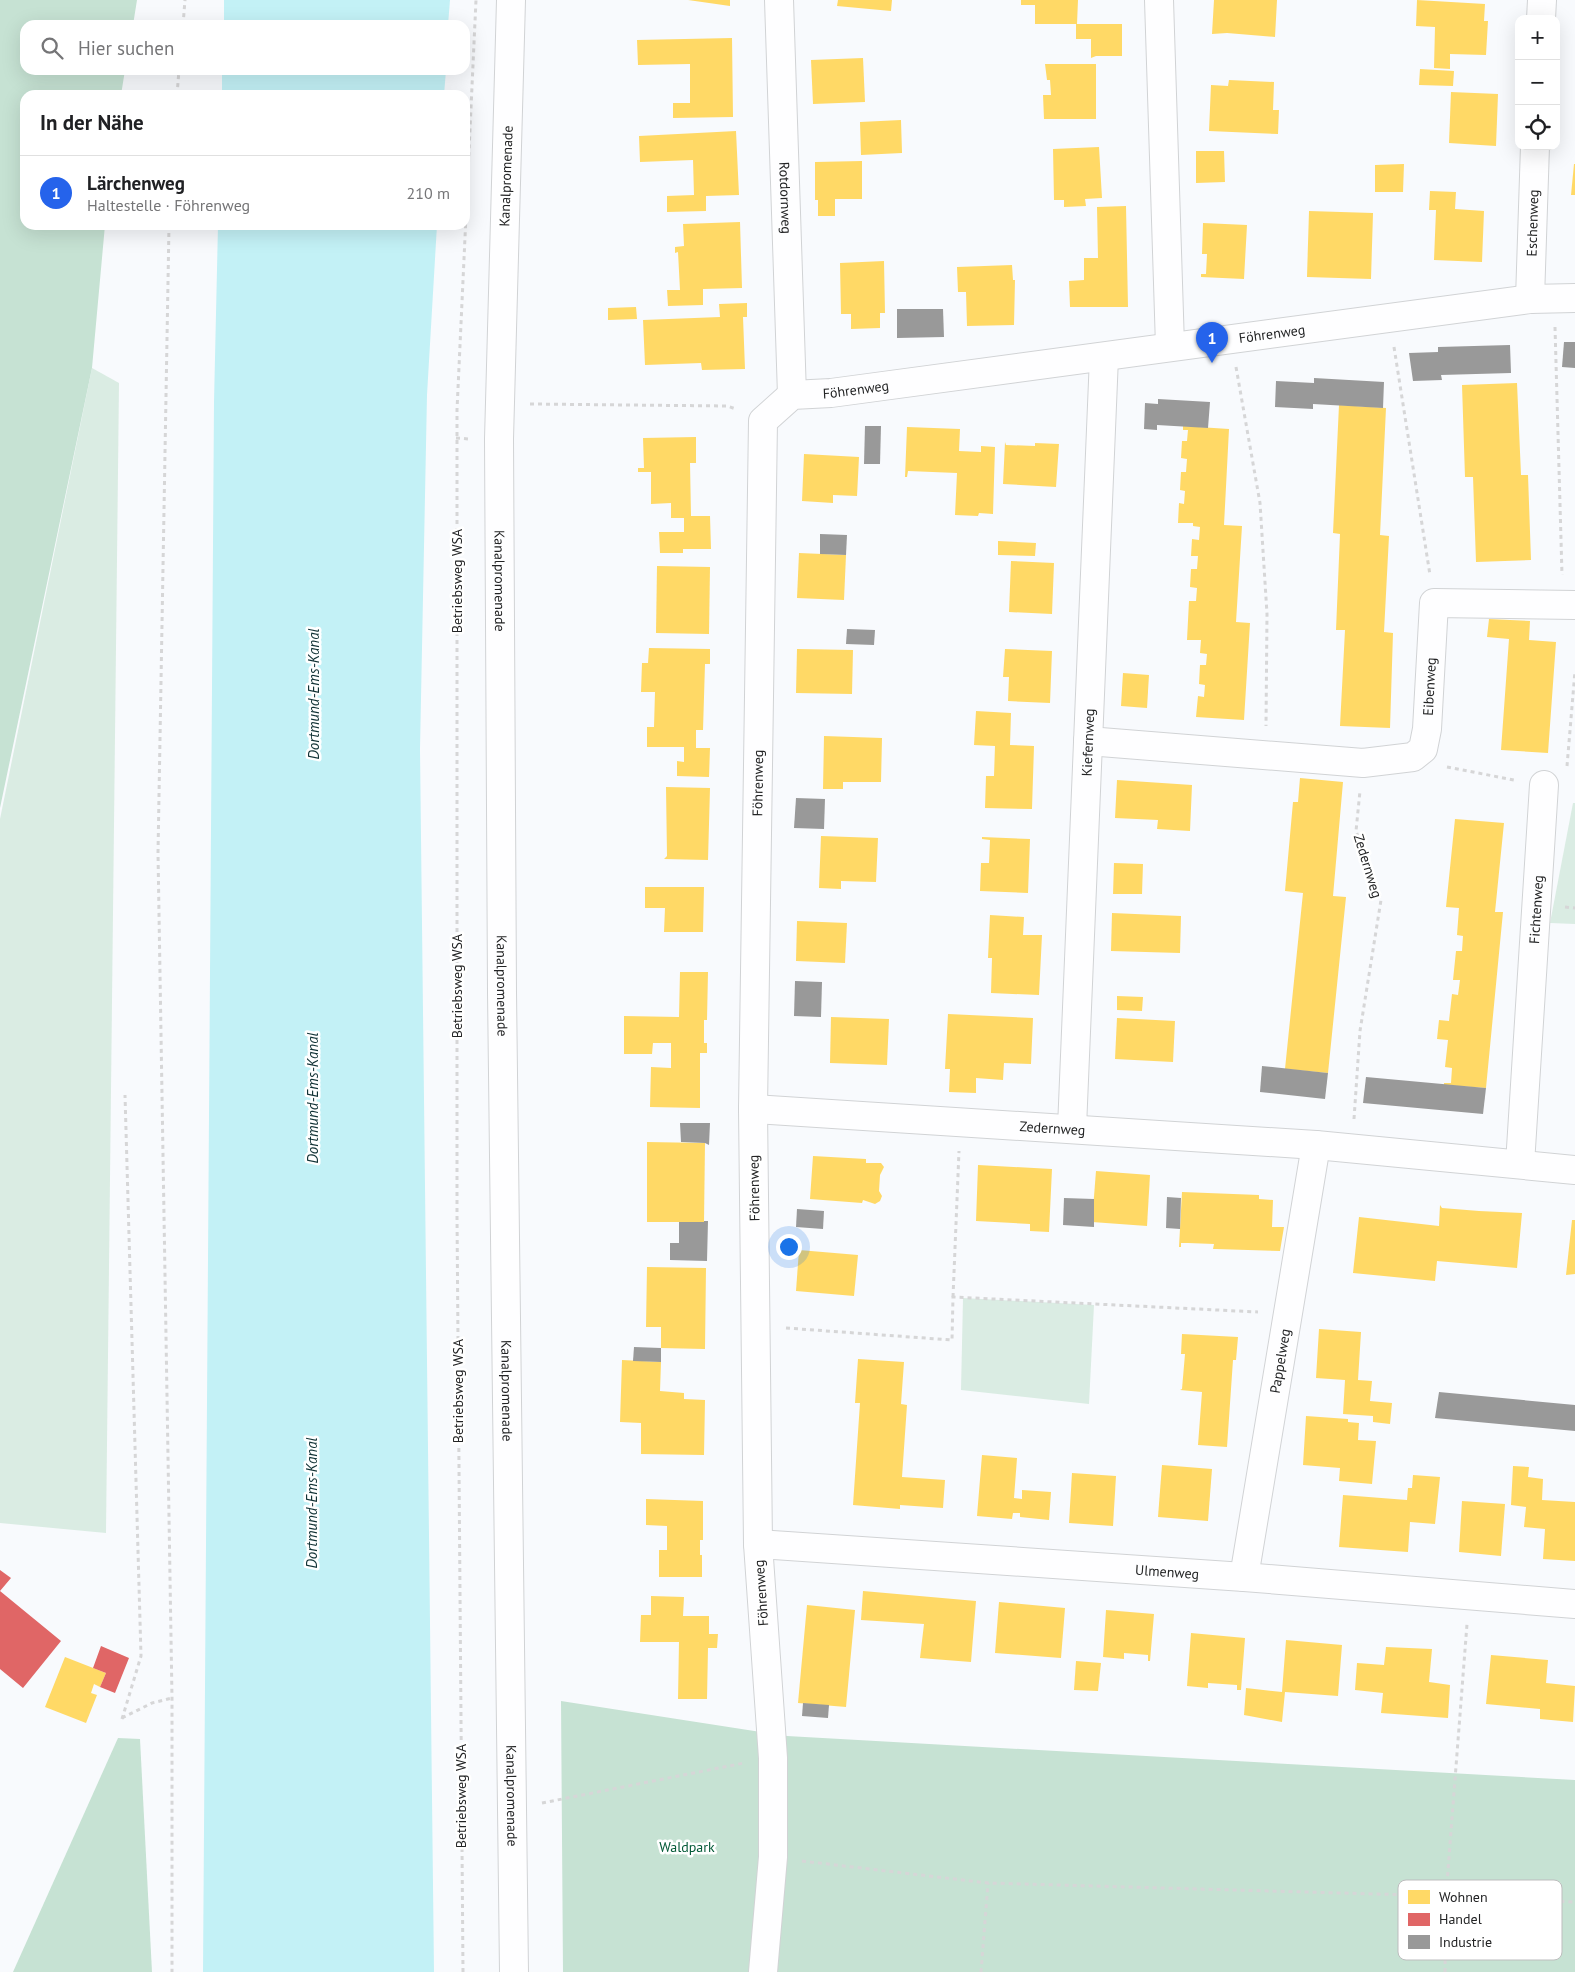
<!DOCTYPE html>
<html lang="de">
<meta charset="utf-8">
<style>
body{margin:0;font-family:"PT Sans",sans-serif;background:#f6f6f6;color:#202124}
.controls{position:absolute;right:15px;top:15px;display:grid;overflow:hidden;border-radius:10px;box-shadow:0 5px 20px #0002}
.controls button{width:45px;height:45px;display:grid;place-items:center;padding:0;border:0;border-bottom:1px solid #e0e0e0;background:#fff;color:#202124;font:25px sans-serif}
.you{position:absolute;left:788px;top:1246px;width:18px;height:18px;margin:-12px;border:4px solid #fff;border-radius:50%;background:#1a73e8;box-shadow:0 0 0 8px #1a73e833}
.badge{display:grid;place-items:center;width:32px;height:32px;border-radius:50%;background:#2563eb;color:#fff;font-size:16px;font-weight:700}
.pin{position:absolute;translate:-50% -41px;filter:drop-shadow(0 1px 2px #0008)}
.pin::after{content:'';position:absolute;top:26px;width:18px;height:15px;background:inherit;clip-path:polygon(0 0,100% 0,50% 100%)}
.list{margin:0;padding:0;list-style:none}
h2{display:flex;justify-content:space-between;align-items:center;height:65px;margin:0;padding:0 20px;font-size:21px}
h2 small{font-size:16px;font-weight:400;color:#757577}
.list li{display:grid;grid-template-columns:32px 1fr auto;gap:15px;align-items:center;box-sizing:border-box;height:75px;padding:0 20px;border-top:1px solid #e0e0e0}
.list b{display:block;font-size:19px;white-space:nowrap}
.list p{margin:0;font-size:16px;white-space:nowrap;color:#757577}
.list em{font-size:16px;font-style:normal;color:#757577}
.icon{flex:none;width:28px;height:28px;fill:none;stroke:currentColor;stroke-width:2;stroke-linecap:round;stroke-linejoin:round}
.map{position:relative;flex:none;width:1575px;height:1972px;overflow:hidden}
.search{position:absolute;background:#fff;box-shadow:0 5px 20px #0002;left:20px;top:20px;width:450px;height:55px;display:flex;align-items:center;gap:12px;box-sizing:border-box;padding:0 18px;border-radius:15px;color:#757577;font-size:19px}
.panel{position:absolute;background:#fff;box-shadow:0 5px 20px #0002;left:20px;top:90px;width:450px;height:140px;border-radius:15px}
.map>svg:first-child{display:block}
.green{fill:#daece3}
.forest{fill:#c6e2d3}
.water{fill:#c3f1f6}
.homes{fill:#ffd966}
.shops{fill:#e06666}
.industry{fill:#999}
.lines{fill:none;stroke-linecap:round;stroke-linejoin:round}
.minor-casing{stroke:#d1d3d5;stroke-width:30}
.path{stroke:#d6d6d7;stroke-width:3;stroke-dasharray:4 4;stroke-linecap:butt}
.minor{stroke:#fefeff;stroke-width:28}
.labels{text-anchor:middle;stroke-width:5;stroke-linejoin:round;paint-order:stroke}
.street-label{font-size:14px;fill:#232425;stroke:#fff}
.park-label{font-size:14px;fill:#035a37;stroke:#fff}
.water-label{font-size:15px;font-style:italic;fill:#113235;stroke:#fff}
.key{fill:#fff;stroke:#bdbdbe;stroke-width:1}
.key-label{font-size:14px;fill:#232425}
</style>
<div class="map">
<svg width="1575" height="1972" viewBox="0 0 1575 1972">
<rect width="100%" height="100%" fill="#f8fafd"/>
<g class="green">
<path d="M92 368 119 383 106 1533 0 1523V819Z"/>
<path d="M1573 803H1575V924L1550 923Z"/>
<path d="M963 1298 1094 1305 1089 1404 961 1390Z"/>
</g>
<g class="forest">
<path d="M0 0H137L133 25H25V70H125L121 95H25V225H105L92 368 0 808Z"/>
<path d="M561 1701 787 1736 1575 1780V1972H563Z"/>
<path d="M118 1738 140 1739 152 1972H13Z"/>
</g>
<g class="water">
<path d="M224 0H450L448 25H224Z"/>
<path d="M222 70H446L444 95H222Z"/>
<path d="M218 225H437L427 395 420 749 434 1972H203L214 402Z"/>
</g>
<g class="homes">
<path d="M688 0H730V6Z"/>
<path d="M838 0H892L891 11 837 6Z"/>
<path d="M1021 0H1078L1077 24H1122V56H1096L1091 58V39H1076V24H1035V5H1021Z"/>
<path d="M1214 0H1277L1275 37 1227 33 1212 34Z"/>
<path d="M1417 0 1485 4 1484 21H1488L1486 55 1450 54V69L1434 68 1435 27 1416 26Z"/>
<path d="M732 38 733 117 673 118V103H690V64L638 65 637 40Z"/>
<path d="M863 58 865 102 813 104 811 60Z"/>
<path d="M1045 64H1096V119H1044L1043 95H1051L1050 80H1047Z"/>
<path d="M1420 69 1454 71 1453 86 1419 85Z"/>
<path d="M1229 80 1274 82 1273 110H1279L1278 134 1209 131 1211 85 1228 86Z"/>
<path d="M1451 92 1498 94 1496 146 1449 143Z"/>
<path d="M901 120 902 153 861 155 860 122Z"/>
<path d="M736 131 739 195 706 196V211L667 212V196L694 195 693 160 640 162 639 136Z"/>
<path d="M1099 147 1102 198 1085 199 1086 206 1064 207V200H1054L1053 149Z"/>
<path d="M1196 151H1224L1225 182 1196 183Z"/>
<path d="M862 161V199H835V216H818V200H815V162Z"/>
<path d="M1404 164 1403 192H1375V165Z"/>
<path d="M1574 164H1575V195H1571Z"/>
<path d="M1430 191 1456 192 1455 209 1484 211 1482 262 1434 260 1436 210H1429Z"/>
<path d="M1126 206 1128 307H1070L1069 281 1084 280V258H1098L1097 207Z"/>
<path d="M1309 211 1373 213 1371 279 1307 277Z"/>
<path d="M740 222 742 288 703 289V305L668 306 667 290H680L678 252 675 253V247L684 246 683 224Z"/>
<path d="M1203 223 1247 225 1244 279 1201 277V274H1206L1207 254H1202Z"/>
<path d="M884 261 885 313H880V328L851 329V314H841L840 263Z"/>
<path d="M1012 265 1013 280H1015L1014 325 967 326 966 292H958L957 267Z"/>
<path d="M747 303V317H743L745 369 702 370 701 363 645 365 643 320 720 317 719 304Z"/>
<path d="M636 307 637 319 608 320V308Z"/>
<path d="M1517 383 1521 475H1528L1531 560 1476 562 1473 477H1465L1462 385Z"/>
<path d="M1339 405 1386 408 1380 535 1389 536 1384 632 1393 633 1390 728 1340 726 1345 630H1336L1340 534 1333 533Z"/>
<path d="M1183 426 1229 429 1224 525 1242 526 1236 622 1250 623 1244 720 1196 717 1198 696 1204 697 1205 685 1199 684 1200 665H1206L1207 654 1200 653 1201 640H1187L1189 601H1196L1197 588 1190 587 1191 569H1197L1198 556H1191L1192 539 1199 540 1200 527 1193 526V523H1178L1179 503 1184 504 1185 491 1180 490 1181 472H1186L1187 459 1181 458 1182 441H1187L1188 430H1183Z"/>
<path d="M907 427 960 429 959 451 981 452V446L995 447 993 514 979 513 978 516 955 515 957 473 908 471 907 477H905Z"/>
<path d="M696 437V463H690L691 516H710L711 549H683V553H660L659 532H684V518H671V503L651 504V472H638V468H644L643 438Z"/>
<path d="M1005 442 1006 445 1035 446V443L1059 444 1056 487 1003 484Z"/>
<path d="M804 454 859 457 857 496 833 495V503L802 501Z"/>
<path d="M998 541 1036 543 1035 556 998 555Z"/>
<path d="M799 553 846 555 844 600 797 598Z"/>
<path d="M1011 561 1054 563 1052 614 1009 612Z"/>
<path d="M657 566 710 567 709 634 656 633Z"/>
<path d="M1489 619 1530 621 1529 640 1556 642 1548 753 1501 750 1509 639 1487 637Z"/>
<path d="M649 648 710 649V664H705L703 730H696V748H710L709 777 677 776V761L684 762V747H647V727H654L655 692H641L642 663H648Z"/>
<path d="M797 649 853 650 852 694 796 693Z"/>
<path d="M1005 649 1052 651 1050 703 1008 701 1009 677H1003Z"/>
<path d="M1123 673 1149 675 1147 708 1121 706Z"/>
<path d="M976 711 1011 713 1010 745 1034 746 1032 809 985 808 986 776H994L995 746 974 745Z"/>
<path d="M824 736 882 738 881 782H843V789H823Z"/>
<path d="M1300 778 1343 782 1333 896 1346 897 1328 1073 1285 1069 1303 893 1285 891 1293 802H1298Z"/>
<path d="M1117 780 1192 785 1190 831 1157 829 1158 820 1115 818Z"/>
<path d="M666 787 710 788 708 860 664 859 667 856Z"/>
<path d="M1455 819 1504 823 1495 912H1503L1486 1088 1444 1085V1083H1451L1452 1068 1445 1067 1448 1040 1437 1039 1439 1020 1449 1021 1452 994 1458 995 1460 980H1453L1456 951H1462L1463 936 1457 935 1459 908 1446 907Z"/>
<path d="M821 836 878 838 876 882 841 881V889L819 888Z"/>
<path d="M982 837 1030 839 1028 893 980 891 981 863H989L990 840 982 839Z"/>
<path d="M1114 863 1143 864 1142 894H1113Z"/>
<path d="M645 887H704L703 932H664L665 908H645Z"/>
<path d="M1112 913 1181 916 1180 953 1111 951Z"/>
<path d="M990 915 1024 917 1023 935H1042L1039 995 991 993 992 958H988Z"/>
<path d="M797 921 847 923 845 963 796 961Z"/>
<path d="M680 972H708L707 1020H704V1043H707V1053H700V1108L650 1107 651 1067 671 1068V1043H653L652 1054H624V1016L679 1017Z"/>
<path d="M1117 996 1143 997 1142 1011 1117 1010Z"/>
<path d="M948 1014 1033 1018 1031 1064 1004 1063 1003 1080 976 1078V1093L949 1092 950 1069H945Z"/>
<path d="M831 1017 889 1019 887 1065 830 1063Z"/>
<path d="M1117 1018 1175 1021 1173 1062 1115 1059Z"/>
<path d="M647 1142 705 1143 704 1222H647Z"/>
<path d="M813 1156 866 1159V1163H881L884 1167 880 1175 879 1191 882 1196 880 1201 875 1204 863 1200 862 1203 810 1199Z"/>
<path d="M978 1165 1052 1169 1049 1232 1030 1231V1224L976 1221Z"/>
<path d="M1096 1171 1150 1175 1147 1226 1092 1222Z"/>
<path d="M1182 1192 1259 1195V1199L1273 1200 1272 1227H1284L1280 1251 1216 1249H1213L1214 1244 1188 1243H1181V1247H1179Z"/>
<path d="M1440 1205 1442 1208 1479 1211 1522 1213 1517 1268 1437 1261 1435 1281 1353 1273 1359 1217 1439 1226Z"/>
<path d="M1572 1220H1575V1274L1566 1275Z"/>
<path d="M799 1250 858 1255 854 1296 796 1291Z"/>
<path d="M647 1267 706 1268 705 1349 661 1348V1327H646Z"/>
<path d="M1319 1329 1361 1332 1358 1380 1372 1381 1370 1401 1392 1403 1390 1424 1373 1422V1416L1343 1414 1345 1380 1316 1378Z"/>
<path d="M1182 1334 1238 1337 1236 1360H1233L1227 1447 1198 1445 1202 1392 1180 1390 1182 1389 1185 1354H1181Z"/>
<path d="M858 1359 904 1362 901 1404 907 1405 902 1477 945 1480 943 1508 900 1505V1509L853 1505 860 1403H855Z"/>
<path d="M622 1360 661 1362 660 1391 684 1393V1399L705 1400 704 1455 641 1454V1423L620 1422Z"/>
<path d="M1306 1416 1348 1419V1422L1359 1423 1358 1440 1376 1441 1372 1484 1339 1481 1340 1468 1303 1465Z"/>
<path d="M982 1455 1017 1458 1014 1498 1022 1499V1490L1051 1492 1049 1520 1020 1517V1513H1013L1012 1519 977 1516Z"/>
<path d="M1162 1465 1212 1469 1208 1521 1158 1517Z"/>
<path d="M1513 1466 1529 1467 1528 1477 1543 1479 1542 1500 1575 1502V1561L1543 1559 1545 1529 1524 1527 1526 1507 1511 1505Z"/>
<path d="M1072 1473 1116 1476 1113 1526 1069 1523Z"/>
<path d="M1413 1475 1440 1477 1435 1524 1410 1522 1408 1552 1339 1547 1343 1495 1407 1500 1408 1488H1412Z"/>
<path d="M646 1499 703 1501V1540H700V1555H702V1577H659V1550H667V1526L646 1525Z"/>
<path d="M1462 1501 1505 1504 1501 1556 1459 1552Z"/>
<path d="M863 1591 976 1601 971 1662 920 1658 924 1624 861 1620Z"/>
<path d="M651 1596 684 1597 683 1616H709V1634H718L717 1648H708L707 1699H678L679 1642H640L641 1615H651Z"/>
<path d="M999 1602 1065 1608 1061 1658 995 1653Z"/>
<path d="M807 1605 855 1610 846 1707 798 1703Z"/>
<path d="M1106 1610 1154 1614 1150 1661H1148V1655L1124 1653V1659L1103 1657Z"/>
<path d="M1191 1633 1245 1638 1241 1690H1237V1685L1208 1683V1688L1187 1686Z"/>
<path d="M1286 1640 1342 1645 1338 1696 1285 1692 1282 1722 1244 1715 1246 1688 1282 1692Z"/>
<path d="M1386 1647 1432 1649 1429 1682 1450 1685 1448 1718 1381 1713 1383 1693 1355 1690 1357 1663 1384 1665Z"/>
<path d="M1491 1655 1548 1660 1546 1683 1575 1686 1573 1722 1540 1719V1709L1486 1704Z"/>
<path d="M65 1657 106 1673 100 1687 94 1684 91 1693 97 1695 86 1723 45 1707Z"/>
<path d="M1076 1661 1101 1663 1098 1691 1074 1690Z"/>
</g>
<g class="shops">
<path d="M0 1570 11 1578 0 1591 61 1641 23 1688 0 1669Z"/>
<path d="M101 1646 129 1658 115 1693 100 1687 106 1673 93 1668Z"/>
</g>
<g class="industry">
<path d="M897 309H943L944 337 897 338Z"/>
<path d="M1564 342H1575V368L1562 367Z"/>
<path d="M1510 345 1511 373 1441 375 1442 380 1413 381 1409 353 1438 352V347Z"/>
<path d="M1314 378 1384 382 1383 408 1313 404V409L1275 407 1276 381 1314 383Z"/>
<path d="M1158 399 1210 402 1208 428 1157 425V430L1144 429 1145 403 1158 404Z"/>
<path d="M865 426H881L880 464H864Z"/>
<path d="M820 534 847 535 846 555 820 554Z"/>
<path d="M847 629 875 630 874 645 846 644Z"/>
<path d="M796 798 825 799 824 829 794 828Z"/>
<path d="M795 981 822 982 821 1017 794 1016Z"/>
<path d="M1262 1066 1328 1073 1325 1099 1260 1092Z"/>
<path d="M1366 1077 1486 1088 1483 1114 1363 1103Z"/>
<path d="M680 1123H710L709 1145 705 1143 681 1142Z"/>
<path d="M1167 1197 1181 1198 1180 1229 1166 1228Z"/>
<path d="M1064 1198 1094 1199V1227L1063 1225Z"/>
<path d="M797 1209 824 1211 823 1229 796 1227Z"/>
<path d="M704 1221H708L707 1261 670 1260V1243H679V1222H704Z"/>
<path d="M634 1347 661 1348V1362L633 1361Z"/>
<path d="M1439 1392 1575 1405V1431L1435 1418Z"/>
<path d="M803 1703 829 1705 828 1718 802 1716Z"/>
</g>
<g class="lines">
<defs>
<g id="minor">
<path id="s1" d="M511 0 499 439 502 992 514 1972"/>
<path id="s2" d="M779 0 792 395"/>
<path d="M1159 0 1170 346"/>
<path d="M1541 19 1542 0"/>
<path id="s3" d="M1530 299 1535 146"/>
<path id="s4" d="M1088 741 1363 763 1413 757 1423 749 1427 729 1434 603 1575 605"/>
<path id="s5" d="M753 1109 1316 1145 1575 1170"/>
<path id="s6" d="M1072 1128 1104 357"/>
<path id="s7" d="M1520 1164 1544 785"/>
<path id="s8" d="M758 1544 1244 1577 1575 1604"/>
<path id="s9" d="M1244 1577 1316 1145"/>
<path id="s10" d="M763 1972 773 1857V1758L758 1544 753 1109 763 421 792 395 831 393 1530 299 1575 298"/>
</g>
</defs>
<use href="#minor" class="minor-casing"/>
<g class="path">
<path d="M183 25 185 0"/>
<path d="M177 95 179 70"/>
<path d="M169 225 158 853 172 1698V1972"/>
<path d="M1555 327 1562 575"/>
<path d="M1394 347 1430 575"/>
<path d="M1236 367 1260 503 1267 614 1266 726"/>
<path d="M530 404 727 406 736 409"/>
<path d="M456 438 469 439"/>
<path d="M1567 766 1575 671"/>
<path d="M1447 767 1514 780"/>
<path d="M1565 907 1575 908"/>
<path d="M1354 1119 1360 1031 1381 900 1356 831 1360 791"/>
<path d="M953 1297 959 1151"/>
<path d="M786 1328 952 1340 953 1297 1258 1312"/>
<path d="M122 1718 152 1703 172 1698"/>
<path d="M122 1719 141 1656 125 1095"/>
<path d="M542 1803 744 1763"/>
<path d="M802 1861 988 1883 1446 1896 1575 1902"/>
<path d="M463 1972 457 1215V410L476 0"/>
<path d="M981 1972 988 1883"/>
<path d="M1445 1972 1446 1896 1467 1624"/>
</g>
<use href="#minor" class="minor"/>
</g>
<g class="labels">
<g class="street-label">
<text transform="translate(506 176) rotate(-88)" y="5">Kanalpromenade</text>
<text dy="5" stroke="none"><textPath href="#s2" startOffset="198">Rotdornweg</textPath></text>
<text dy="5" stroke="none"><textPath href="#s3" startOffset="76">Eschenweg</textPath></text>
<text dy="5" stroke="none"><textPath href="#s10" startOffset="2075">Föhrenweg</textPath></text>
<text dy="5" stroke="none"><textPath href="#s10" startOffset="1655">Föhrenweg</textPath></text>
<text transform="translate(457 581) rotate(-90)" y="5">Betriebsweg WSA</text>
<text dy="5" stroke="none"><textPath href="#s1" startOffset="581">Kanalpromenade</textPath></text>
<text dy="5" stroke="none"><textPath href="#s4" startOffset="402">Eibenweg</textPath></text>
<text dy="5" stroke="none"><textPath href="#s6" startOffset="386">Kiefernweg</textPath></text>
<text dy="5" stroke="none"><textPath href="#s10" startOffset="1190">Föhrenweg</textPath></text>
<text transform="translate(1368 866) rotate(73)" y="5">Zedernweg</text>
<text dy="5" stroke="none"><textPath href="#s7" startOffset="255">Fichtenweg</textPath></text>
<text transform="translate(457 986) rotate(-90)" y="5">Betriebsweg WSA</text>
<text dy="5" stroke="none"><textPath href="#s1" startOffset="986">Kanalpromenade</textPath></text>
<text dy="5" stroke="none"><textPath href="#s5" startOffset="300">Zedernweg</textPath></text>
<text transform="translate(754 1188) rotate(-91)" y="5">Föhrenweg</text>
<text dy="5" stroke="none"><textPath href="#s9" startOffset="219">Pappelweg</textPath></text>
<text transform="translate(458 1391) rotate(-90)" y="5">Betriebsweg WSA</text>
<text dy="5" stroke="none"><textPath href="#s1" startOffset="1391">Kanalpromenade</textPath></text>
<text dy="5" stroke="none"><textPath href="#s8" startOffset="410">Ulmenweg</textPath></text>
<text transform="translate(761 1593) rotate(-94)" y="5">Föhrenweg</text>
<text transform="translate(461 1796) rotate(-90)" y="5">Betriebsweg WSA</text>
<text dy="5" stroke="none"><textPath href="#s1" startOffset="1796">Kanalpromenade</textPath></text>
</g>
<g class="park-label">
<text x="687" y="1852">Waldpark</text>
</g>
<g class="water-label">
<text transform="translate(314 694) rotate(-90)" y="5">Dortmund-Ems-Kanal</text>
<text transform="translate(313 1098) rotate(-90)" y="5">Dortmund-Ems-Kanal</text>
<text transform="translate(312 1503) rotate(-90)" y="5">Dortmund-Ems-Kanal</text>
</g>
</g>
<rect x="1398" y="1880" width="164" height="80" rx="8" class="key"/>
<rect x="1408" y="1890" width="22" height="14" fill="#ffd966"/>
<rect x="1408" y="1913" width="22" height="13" fill="#e06666"/>
<rect x="1408" y="1935" width="22" height="14" fill="#999"/>
<g class="key-label">
<text x="1439" y="1902">Wohnen</text>
<text x="1439" y="1924">Handel</text>
<text x="1439" y="1947">Industrie</text>
</g>
</svg>
<div class="controls">
<button>+</button>
<button>−</button>
<button><svg class="icon" aria-label="locate" viewBox="0 0 24 24"><circle cx="12" cy="12" r="6"/><path d="M12 2v4M12 18v4M2 12h4M18 12h4"/></svg></button>
</div>
<div class="you"></div>
<div class="pin badge" style="left:1212px;top:363px">1</div>
<div class="search"><svg class="icon" aria-label="search" viewBox="0 0 24 24"><circle cx="10" cy="10" r="6"/><path d="M15 15l6 6"/></svg>Hier suchen</div>
<section class="panel">
<h2>In der Nähe<small></small></h2>
<ul class="list">
<li><span class="badge">1</span><div><b>Lärchenweg</b><p>Haltestelle · Föhrenweg</p></div><em>210 m</em></li>
</ul>
</section>
</div>
